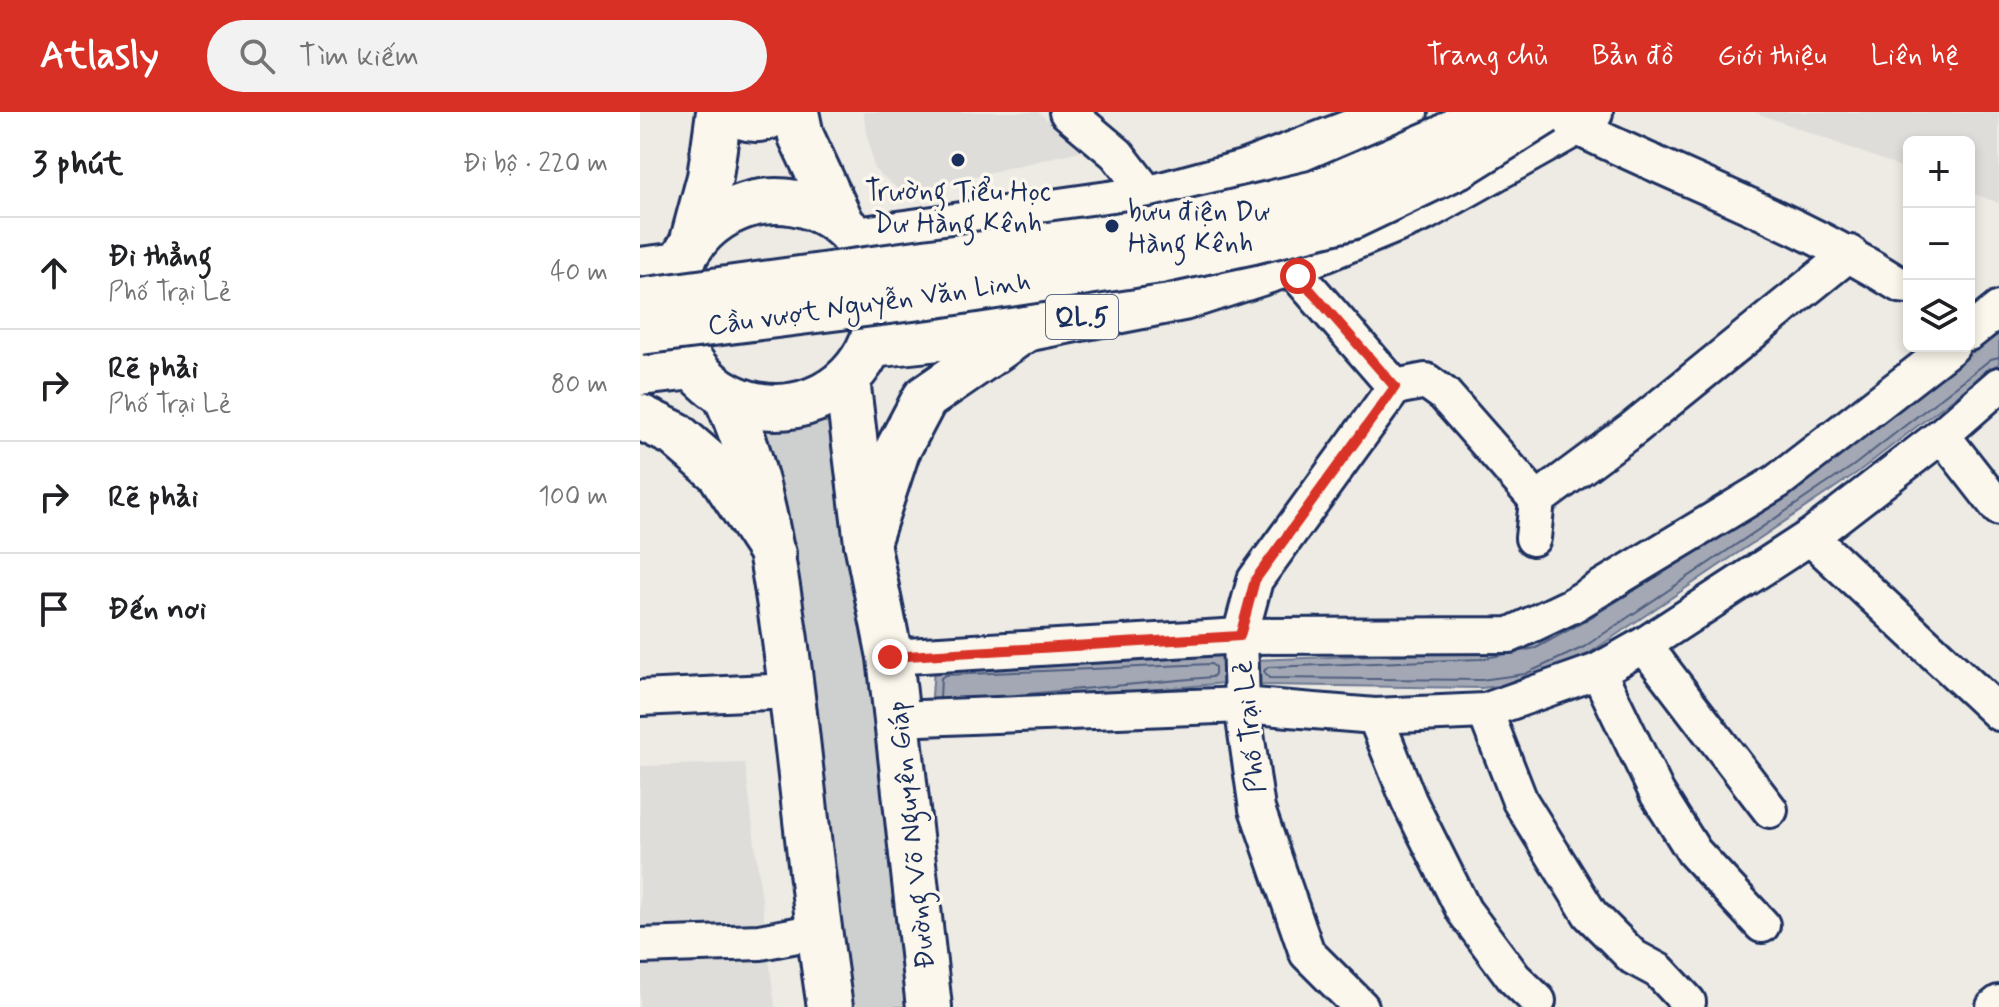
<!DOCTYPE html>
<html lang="vi">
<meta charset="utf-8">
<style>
body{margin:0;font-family:Mynerve,sans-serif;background:#f2f2f2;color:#202124}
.controls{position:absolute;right:24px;top:24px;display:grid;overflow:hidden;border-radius:12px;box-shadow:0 4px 12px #0003}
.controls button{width:72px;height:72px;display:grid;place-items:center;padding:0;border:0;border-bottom:2px solid #e0e0e0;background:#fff;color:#202124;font:40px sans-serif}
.stop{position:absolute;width:24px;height:24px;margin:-18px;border:6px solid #d93025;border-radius:50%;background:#fff}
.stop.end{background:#d93025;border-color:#fff;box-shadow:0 2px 8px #0008}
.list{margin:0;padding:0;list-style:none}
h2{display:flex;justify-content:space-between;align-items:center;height:104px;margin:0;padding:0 32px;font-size:34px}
h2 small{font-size:26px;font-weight:400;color:#757577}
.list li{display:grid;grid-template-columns:52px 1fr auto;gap:24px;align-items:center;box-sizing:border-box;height:112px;padding:0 32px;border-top:2px solid #e0e0e0}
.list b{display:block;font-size:30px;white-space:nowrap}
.list p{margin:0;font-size:26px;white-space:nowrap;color:#757577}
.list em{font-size:26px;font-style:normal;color:#757577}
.icon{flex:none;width:44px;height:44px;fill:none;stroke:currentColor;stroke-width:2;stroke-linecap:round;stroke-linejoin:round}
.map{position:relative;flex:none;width:1359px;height:895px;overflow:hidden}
header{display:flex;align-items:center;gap:48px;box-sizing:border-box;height:112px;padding:0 40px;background:#d93025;color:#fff}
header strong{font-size:38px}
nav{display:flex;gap:44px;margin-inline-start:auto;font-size:28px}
.search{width:560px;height:72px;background:#f2f2f2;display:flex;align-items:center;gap:20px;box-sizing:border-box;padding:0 28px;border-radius:44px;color:#757577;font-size:30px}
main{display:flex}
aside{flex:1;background:#fff}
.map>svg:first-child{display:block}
.built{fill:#deddda}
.green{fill:#cecfcf;stroke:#747f96;stroke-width:2}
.water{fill:#a3a8b4;stroke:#6d7892;stroke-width:2}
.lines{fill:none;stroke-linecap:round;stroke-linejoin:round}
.shore{stroke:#515f80;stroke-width:2}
.minor-casing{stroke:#1b2f5e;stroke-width:40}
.major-casing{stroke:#1b2f5e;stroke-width:50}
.highway-casing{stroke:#1b2f5e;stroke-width:50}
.minor{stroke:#fbf7ec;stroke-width:34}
.major{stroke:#fbf7ec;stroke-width:44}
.highway{stroke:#fbf7ec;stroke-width:44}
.highway-bridge-casing{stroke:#1b2f5e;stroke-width:50;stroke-linecap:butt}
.highway-bridge{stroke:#fbf7ec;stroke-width:44}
.route{stroke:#d93025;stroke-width:10}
.poi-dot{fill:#1b2f5e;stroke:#fbf7ec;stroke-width:3}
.labels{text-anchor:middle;stroke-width:7;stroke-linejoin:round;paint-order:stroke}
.shield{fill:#fbf7ec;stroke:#5e6b89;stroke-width:2}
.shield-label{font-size:26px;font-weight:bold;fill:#1b2f5e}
.poi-label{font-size:28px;fill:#1b2f5e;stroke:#fbf7ec}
.street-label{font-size:28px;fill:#1b2f5e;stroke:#fbf7ec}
</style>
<header>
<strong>Atlasly</strong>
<div class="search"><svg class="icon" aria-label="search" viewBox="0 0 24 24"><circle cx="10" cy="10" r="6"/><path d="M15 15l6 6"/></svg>Tìm kiếm</div>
<nav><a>Trang chủ</a><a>Bản đồ</a><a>Giới thiệu</a><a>Liên hệ</a></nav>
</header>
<main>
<aside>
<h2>3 phút<small>Đi bộ · 220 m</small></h2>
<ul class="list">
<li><svg class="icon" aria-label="ahead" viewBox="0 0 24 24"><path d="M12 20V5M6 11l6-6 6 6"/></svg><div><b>Đi thẳng</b><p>Phố Trại Lẻ</p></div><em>40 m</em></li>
<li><svg class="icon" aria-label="right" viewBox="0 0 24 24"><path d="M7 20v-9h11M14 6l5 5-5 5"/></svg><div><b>Rẽ phải</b><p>Phố Trại Lẻ</p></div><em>80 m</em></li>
<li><svg class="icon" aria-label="right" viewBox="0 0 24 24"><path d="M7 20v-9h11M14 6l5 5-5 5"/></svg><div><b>Rẽ phải</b></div><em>100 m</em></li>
<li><svg class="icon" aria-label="arrive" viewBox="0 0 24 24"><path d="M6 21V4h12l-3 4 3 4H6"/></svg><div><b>Đến nơi</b></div></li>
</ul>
</aside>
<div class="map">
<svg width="1359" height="895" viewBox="0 0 1359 895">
<rect width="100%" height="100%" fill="#eeebe4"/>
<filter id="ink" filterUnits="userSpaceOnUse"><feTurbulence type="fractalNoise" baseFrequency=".0125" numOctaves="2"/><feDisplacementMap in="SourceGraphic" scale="16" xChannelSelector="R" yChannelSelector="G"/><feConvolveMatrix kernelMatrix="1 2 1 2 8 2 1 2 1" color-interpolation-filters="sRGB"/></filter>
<g filter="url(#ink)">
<g class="built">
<path d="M223 0H398L444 38 263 81 234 57Z"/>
<path d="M1114 0H1359V91L1329 80V30H1269V58Z"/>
<path d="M105 651 135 895H0V654Z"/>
</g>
<path class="green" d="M182 310H189L193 319 227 550 270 895H207L123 324 125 318 131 315 157 317Z"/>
<g class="water">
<path d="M1359 208V251L1218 360 948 542 887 570 842 576 618 573 615 548 840 539Z"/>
<path d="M583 543 584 571 291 599 294 555Z"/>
</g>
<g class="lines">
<g class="shore">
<path d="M880 539 896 536 943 510 1070 432"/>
<path d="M867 542 840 547 628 555 624 559 629 566 841 568 885 562 944 535 1213 354 1351 247 1359 245"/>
<path d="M300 586 301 566 305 563 571 552 575 555V562L572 565 376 583"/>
</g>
<defs>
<g id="minor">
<path d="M427 0 477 42 511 86"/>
<path d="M932 13C1041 67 1158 108 1260 173L1269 174"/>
<path d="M648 152 755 275 615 468 600 524 602 593 617 697 667 841 721 895"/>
<path d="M1329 221 1359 197"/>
<path d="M755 275 786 269 804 282 897 388"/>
<path d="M1302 323 1359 396"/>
<path d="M1170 425 1359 601"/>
<path d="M893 426 897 388 994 316 1210 141"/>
<path d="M1004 533 1130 698"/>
<path d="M250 545 600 524 870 523 931 494 1138 369 1312 234"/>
<path d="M958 559 1017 681 1054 740 1122 813"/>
<path d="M0 586 151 579"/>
<path d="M845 599 880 689 950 802 993 845 1019 859 1048 890"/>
<path d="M735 604 769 689 824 799 874 866 898 889"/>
<path d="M256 607 602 593 735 604 845 599 958 559 1004 533 1170 425 1302 323 1359 273"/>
<path d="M0 834 120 830 178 819"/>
<path d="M1354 895 1359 891"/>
</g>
<g id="major">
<path d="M95 0C107 9 124 10 136 0"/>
<path d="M156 0 161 24 202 112"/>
<path d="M52 132 70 65 79 0"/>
<path d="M207 267 227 431 250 545 289 895"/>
<path d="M85 282C121 359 133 445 145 528 161 650 171 773 190 895"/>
</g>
<g id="highway">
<circle cx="136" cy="192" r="103"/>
<path d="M217 128 511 86 604 61 765 0"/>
<path d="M0 158 40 153"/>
<path d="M231 233 385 217 543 186 648 152 782 97 932 13 950 0"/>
<path d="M0 261 54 255"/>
<path d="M0 305 35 322 79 360 133 442"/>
<path d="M227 431 257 339 285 286 384 218"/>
</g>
</defs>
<use href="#minor" class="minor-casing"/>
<use href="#major" class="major-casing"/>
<use href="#highway" class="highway-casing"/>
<use href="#minor" class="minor"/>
<use href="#major" class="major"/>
<use href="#highway" class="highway"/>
<defs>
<g id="highway-bridge">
<path d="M0 189 519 118 676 81 804 26 844 0"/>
<path d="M0 220 289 184 520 149 613 129 711 105 820 53 905 0"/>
</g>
</defs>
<use href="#highway-bridge" class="highway-bridge-casing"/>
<use href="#highway-bridge" class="highway-bridge"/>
</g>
</g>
<g class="lines" filter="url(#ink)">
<path class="route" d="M250 545 600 524 615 468 755 275 658 164"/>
</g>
<g class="poi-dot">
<circle cx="318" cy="48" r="8"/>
<circle cx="472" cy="114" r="8"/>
</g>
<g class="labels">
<rect class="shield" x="406" y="183" width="72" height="44" rx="6"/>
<g class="shield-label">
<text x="442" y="214">QL.5</text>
</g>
<g class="poi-label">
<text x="318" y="88">Trường Tiểu Học<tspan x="318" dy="32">Dư Hàng Kênh</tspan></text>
<text x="488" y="108" text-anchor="start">bưu điện Dư<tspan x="488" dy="32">Hàng Kênh</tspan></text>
</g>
<g class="street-label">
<text transform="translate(229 190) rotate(-8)" y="10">Cầu vượt Nguyễn Văn Linh</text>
<text transform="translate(608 615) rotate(-96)" y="10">Phố Trại Lẻ</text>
<text transform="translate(270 723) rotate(-96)" y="10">Đường Võ Nguyên Giáp</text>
</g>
</g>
</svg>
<div class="controls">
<button>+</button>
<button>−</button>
<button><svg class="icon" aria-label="layers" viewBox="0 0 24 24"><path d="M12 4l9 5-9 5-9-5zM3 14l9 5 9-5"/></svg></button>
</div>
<div class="stop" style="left:658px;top:164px"></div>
<div class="stop end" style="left:250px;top:545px"></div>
</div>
</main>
